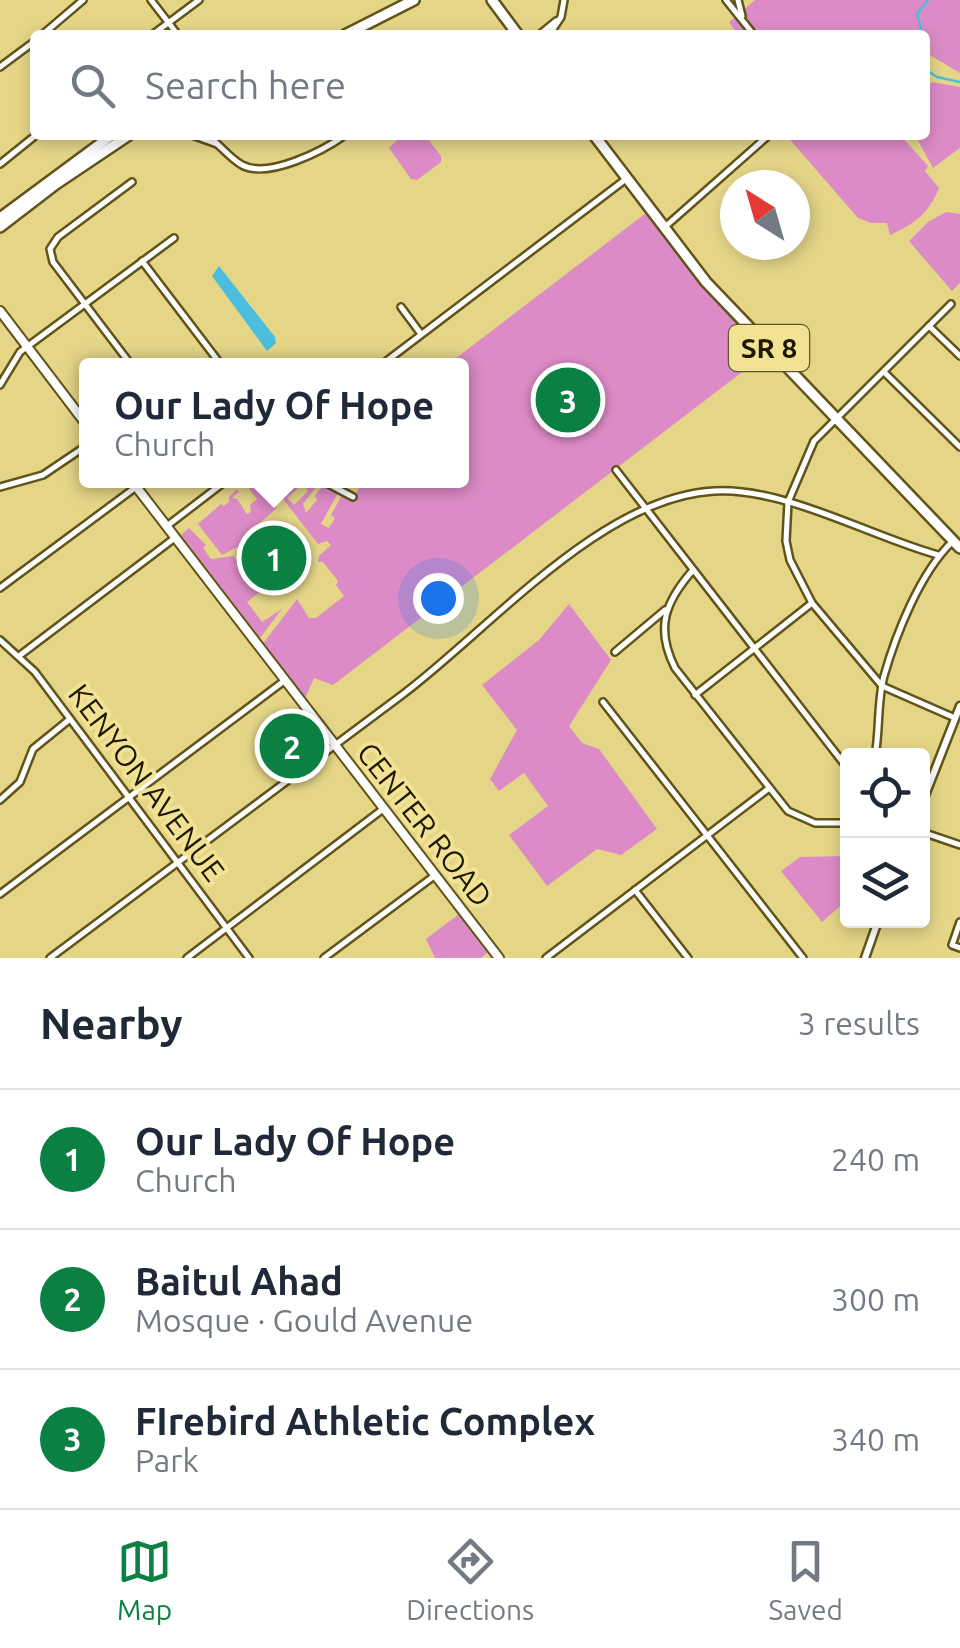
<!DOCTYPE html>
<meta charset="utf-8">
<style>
body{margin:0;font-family:Ubuntu,sans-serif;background:#f2f2f3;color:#1f2937}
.controls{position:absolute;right:30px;bottom:30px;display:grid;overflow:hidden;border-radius:10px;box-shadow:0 5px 15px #0003}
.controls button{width:90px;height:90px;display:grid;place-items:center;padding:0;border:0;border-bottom:2px solid #e0e1e3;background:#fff;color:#1f2937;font:50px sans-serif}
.compass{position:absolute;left:720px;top:170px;width:90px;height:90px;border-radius:50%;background:#fff;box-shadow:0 5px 15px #0003;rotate:323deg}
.you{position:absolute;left:438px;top:598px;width:35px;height:35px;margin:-25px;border:8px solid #fff;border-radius:50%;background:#1a73e8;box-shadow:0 0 0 15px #1a73e833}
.badge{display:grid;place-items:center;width:65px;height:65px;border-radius:50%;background:#0b8043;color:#fff;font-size:32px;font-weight:700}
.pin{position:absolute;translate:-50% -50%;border:5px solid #fff;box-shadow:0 2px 10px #0006}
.popup{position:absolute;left:79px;top:358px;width:390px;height:130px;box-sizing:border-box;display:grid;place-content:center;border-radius:10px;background:#fff;filter:drop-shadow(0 2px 8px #0005);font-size:32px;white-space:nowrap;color:#747a83}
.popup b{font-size:38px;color:#1f2937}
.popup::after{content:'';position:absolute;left:50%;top:100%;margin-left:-20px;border:20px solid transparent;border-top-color:#fff}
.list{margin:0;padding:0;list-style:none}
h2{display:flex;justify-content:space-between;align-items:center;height:130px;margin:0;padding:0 40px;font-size:42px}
h2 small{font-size:32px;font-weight:400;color:#747a83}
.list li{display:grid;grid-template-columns:65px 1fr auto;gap:30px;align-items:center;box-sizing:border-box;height:140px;padding:0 40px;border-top:2px solid #e0e1e3}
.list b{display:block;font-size:38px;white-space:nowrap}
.list p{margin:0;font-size:32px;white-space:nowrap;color:#747a83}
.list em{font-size:32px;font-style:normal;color:#747a83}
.icon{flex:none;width:55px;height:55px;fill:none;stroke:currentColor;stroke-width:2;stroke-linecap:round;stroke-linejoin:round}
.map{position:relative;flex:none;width:960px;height:958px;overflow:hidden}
.search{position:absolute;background:#fff;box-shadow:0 5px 15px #0003;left:30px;right:30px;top:30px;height:110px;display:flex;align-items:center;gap:25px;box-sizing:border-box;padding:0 35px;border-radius:10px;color:#747a83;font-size:38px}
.sheet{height:550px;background:#fff}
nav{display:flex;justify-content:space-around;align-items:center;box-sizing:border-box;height:140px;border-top:2px solid #e0e1e3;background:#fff;font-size:28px;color:#747a83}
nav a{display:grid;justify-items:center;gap:5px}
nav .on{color:#0b8043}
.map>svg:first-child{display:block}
.green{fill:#dd8bc6}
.water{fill:#4abedc}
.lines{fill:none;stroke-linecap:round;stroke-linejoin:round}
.stream{stroke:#4abedc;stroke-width:2.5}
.minor-casing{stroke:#605418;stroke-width:10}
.tertiary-casing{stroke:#605418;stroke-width:11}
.secondary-casing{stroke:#605418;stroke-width:12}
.primary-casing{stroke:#605418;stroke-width:14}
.minor{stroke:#fff;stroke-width:5}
.tertiary{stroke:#fff;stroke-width:6}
.secondary{stroke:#fff;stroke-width:8}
.primary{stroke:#fff;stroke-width:9}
.labels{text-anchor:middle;stroke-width:8;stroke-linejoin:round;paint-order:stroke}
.shield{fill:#f2e294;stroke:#5e552c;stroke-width:2.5}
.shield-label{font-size:28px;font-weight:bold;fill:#1e1800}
.street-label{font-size:30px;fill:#1e1800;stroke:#f2e294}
</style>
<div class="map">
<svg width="960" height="958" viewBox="0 0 960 958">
<rect width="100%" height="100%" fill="#e4d587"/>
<g class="green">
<path d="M755 0H960V73L925 52V35H738L729 22Z"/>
<path d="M932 82 960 87V148L933 168 915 135H925V88Z"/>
<path d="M402 135H425L441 156V162L417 180 411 179 389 148Z"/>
<path d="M786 135H900L928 166 925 171 939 188C928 214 916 223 890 235L887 223H871L858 218Z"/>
<path d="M650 210 706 282 771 350 333 685 314 678 304 701 262 645 297 599 309 618H316L344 596 336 585 338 581 323 562H318L319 556 331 545 327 541 318 544 269 481H306L287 498 294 505 308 491 305 487 312 481 320 482 303 504 306 513 317 500 315 496 323 485 338 493 321 524 329 528 335 518 331 515 342 495 354 499 362 481 462 480V366L447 365Z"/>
<path d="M946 212 960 214V283L952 291 909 241 928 222Z"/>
<path d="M249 480 260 481 277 504 276 509 248 533 265 557 263 561 245 543 222 555 198 524 221 504 224 506 229 502V497L237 489 239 492 232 498 237 499 247 514 251 512 250 505 257 499 245 483Z"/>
<path d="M189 528 206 545 203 548 211 559 234 556 250 583 255 582 261 591 247 602 262 622 282 609 260 638 181 535Z"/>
<path d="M569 604 611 660 569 726 582 743 599 749 657 829 621 855 597 849 547 886 509 835 548 806 524 773 499 791 490 779 517 730 482 685 539 640Z"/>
<path d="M847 856V900L822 922 781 871 800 857Z"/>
<path d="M463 911 492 949 481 958H435L426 939Z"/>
</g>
<path class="water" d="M219 266 275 337 276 343 267 351 212 276Z"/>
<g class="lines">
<g class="stream">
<path d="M923 35 917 14 928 0"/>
<path d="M925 69 937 77 960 82"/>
</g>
<defs>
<g id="minor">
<path d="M151 0 178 35"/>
<path d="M726 0 754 35"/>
<path d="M738 0 742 16"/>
<path d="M42 35 83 0"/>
<path d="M152 35 199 0"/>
<path d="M539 35 556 21"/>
<path d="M549 35 561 17 564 0"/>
<path d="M0 67 35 41"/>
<path d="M192 135 217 144"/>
<path d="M206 135C219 143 228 157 242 165 268 179 323 151 345 135"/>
<path d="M0 164 36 135"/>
<path d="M132 182 58 237 50 249 53 262 132 366"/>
<path d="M666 226 769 135"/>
<path d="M142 261 222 366"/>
<path d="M951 304 814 441 788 502 786 541 790 560 812 603 882 686 955 718"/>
<path d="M401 307 421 334"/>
<path d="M929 326 960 356"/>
<path d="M380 366 626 179"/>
<path d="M884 372 960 447"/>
<path d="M0 385 20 352 174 238"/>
<path d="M616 470 848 769"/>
<path d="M321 480 353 497"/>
<path d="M0 487 43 475 86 446"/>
<path d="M167 526 227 480"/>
<path d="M693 570C665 602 655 628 675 668L788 811 815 823H848"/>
<path d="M0 588 136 487"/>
<path d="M0 640 35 672 249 958"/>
<path d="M615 652 665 610"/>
<path d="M19 656 176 537"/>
<path d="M695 695 812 603"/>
<path d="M603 702 803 958"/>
<path d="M875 756C880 730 877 701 884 676 896 634 920 573 952 542"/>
<path d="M0 800 20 782 33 749 70 719"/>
<path d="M922 832 960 845"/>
<path d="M635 890 688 958"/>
<path d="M0 894 284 681"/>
<path d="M960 922 952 945 960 948"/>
<path d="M50 958C167 870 285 783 402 695 490 629 601 497 714 491 785 487 869 536 938 555"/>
<path d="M187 958 383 809"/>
<path d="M324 958 434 876"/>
<path d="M546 958 768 789"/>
</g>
<g id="tertiary">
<path d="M922 803 960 706"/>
<path d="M865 958 878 921"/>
</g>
<g id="secondary">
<path d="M0 311 86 424"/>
<path d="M131 480 499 958"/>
</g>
<g id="primary">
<path d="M492 0 518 35"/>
<path d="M345 35 414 0"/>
<path d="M594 135 706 282 960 548"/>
<path d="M0 218 112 135"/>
<path d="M0 227 56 184 129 135"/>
</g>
</defs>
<use href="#minor" class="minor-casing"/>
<use href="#tertiary" class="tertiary-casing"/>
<use href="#secondary" class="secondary-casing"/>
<use href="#primary" class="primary-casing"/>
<use href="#minor" class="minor"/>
<use href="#tertiary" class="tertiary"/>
<use href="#secondary" class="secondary"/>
<use href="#primary" class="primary"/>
</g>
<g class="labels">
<rect class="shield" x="729" y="325" width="80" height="46" rx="8"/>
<g class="shield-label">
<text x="769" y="358">SR 8</text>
</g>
<g class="street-label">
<text transform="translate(146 783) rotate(53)" y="10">KENYON AVENUE</text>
<text transform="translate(424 825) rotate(52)" y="10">CENTER ROAD</text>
</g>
</g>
</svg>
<div class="controls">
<button><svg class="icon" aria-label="locate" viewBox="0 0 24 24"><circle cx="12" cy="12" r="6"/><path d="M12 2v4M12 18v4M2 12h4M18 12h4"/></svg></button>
<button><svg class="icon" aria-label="layers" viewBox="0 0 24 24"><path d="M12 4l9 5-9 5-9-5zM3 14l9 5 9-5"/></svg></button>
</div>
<svg class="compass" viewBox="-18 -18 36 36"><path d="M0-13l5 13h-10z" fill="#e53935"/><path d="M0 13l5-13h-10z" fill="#747a83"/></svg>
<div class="you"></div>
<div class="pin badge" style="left:274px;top:558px">1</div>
<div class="popup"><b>Our Lady Of Hope</b>Church</div>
<div class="pin badge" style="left:292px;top:746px">2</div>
<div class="pin badge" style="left:568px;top:400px">3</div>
<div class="search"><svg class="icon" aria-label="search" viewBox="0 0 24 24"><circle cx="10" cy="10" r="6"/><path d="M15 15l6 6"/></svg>Search here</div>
</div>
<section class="sheet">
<h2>Nearby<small>3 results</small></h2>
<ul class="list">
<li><span class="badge">1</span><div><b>Our Lady Of Hope</b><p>Church</p></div><em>240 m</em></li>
<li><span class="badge">2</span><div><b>Baitul Ahad</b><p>Mosque · Gould Avenue</p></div><em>300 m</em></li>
<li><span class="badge">3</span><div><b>FIrebird Athletic Complex</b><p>Park</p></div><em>340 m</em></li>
</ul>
</section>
<nav>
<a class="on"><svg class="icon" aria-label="map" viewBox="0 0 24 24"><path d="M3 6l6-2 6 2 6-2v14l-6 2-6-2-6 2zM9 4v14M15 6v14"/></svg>Map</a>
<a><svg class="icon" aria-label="directions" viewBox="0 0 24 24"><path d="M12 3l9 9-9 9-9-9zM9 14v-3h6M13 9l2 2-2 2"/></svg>Directions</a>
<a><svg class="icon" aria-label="saved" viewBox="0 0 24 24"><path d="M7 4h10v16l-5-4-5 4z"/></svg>Saved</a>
</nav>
